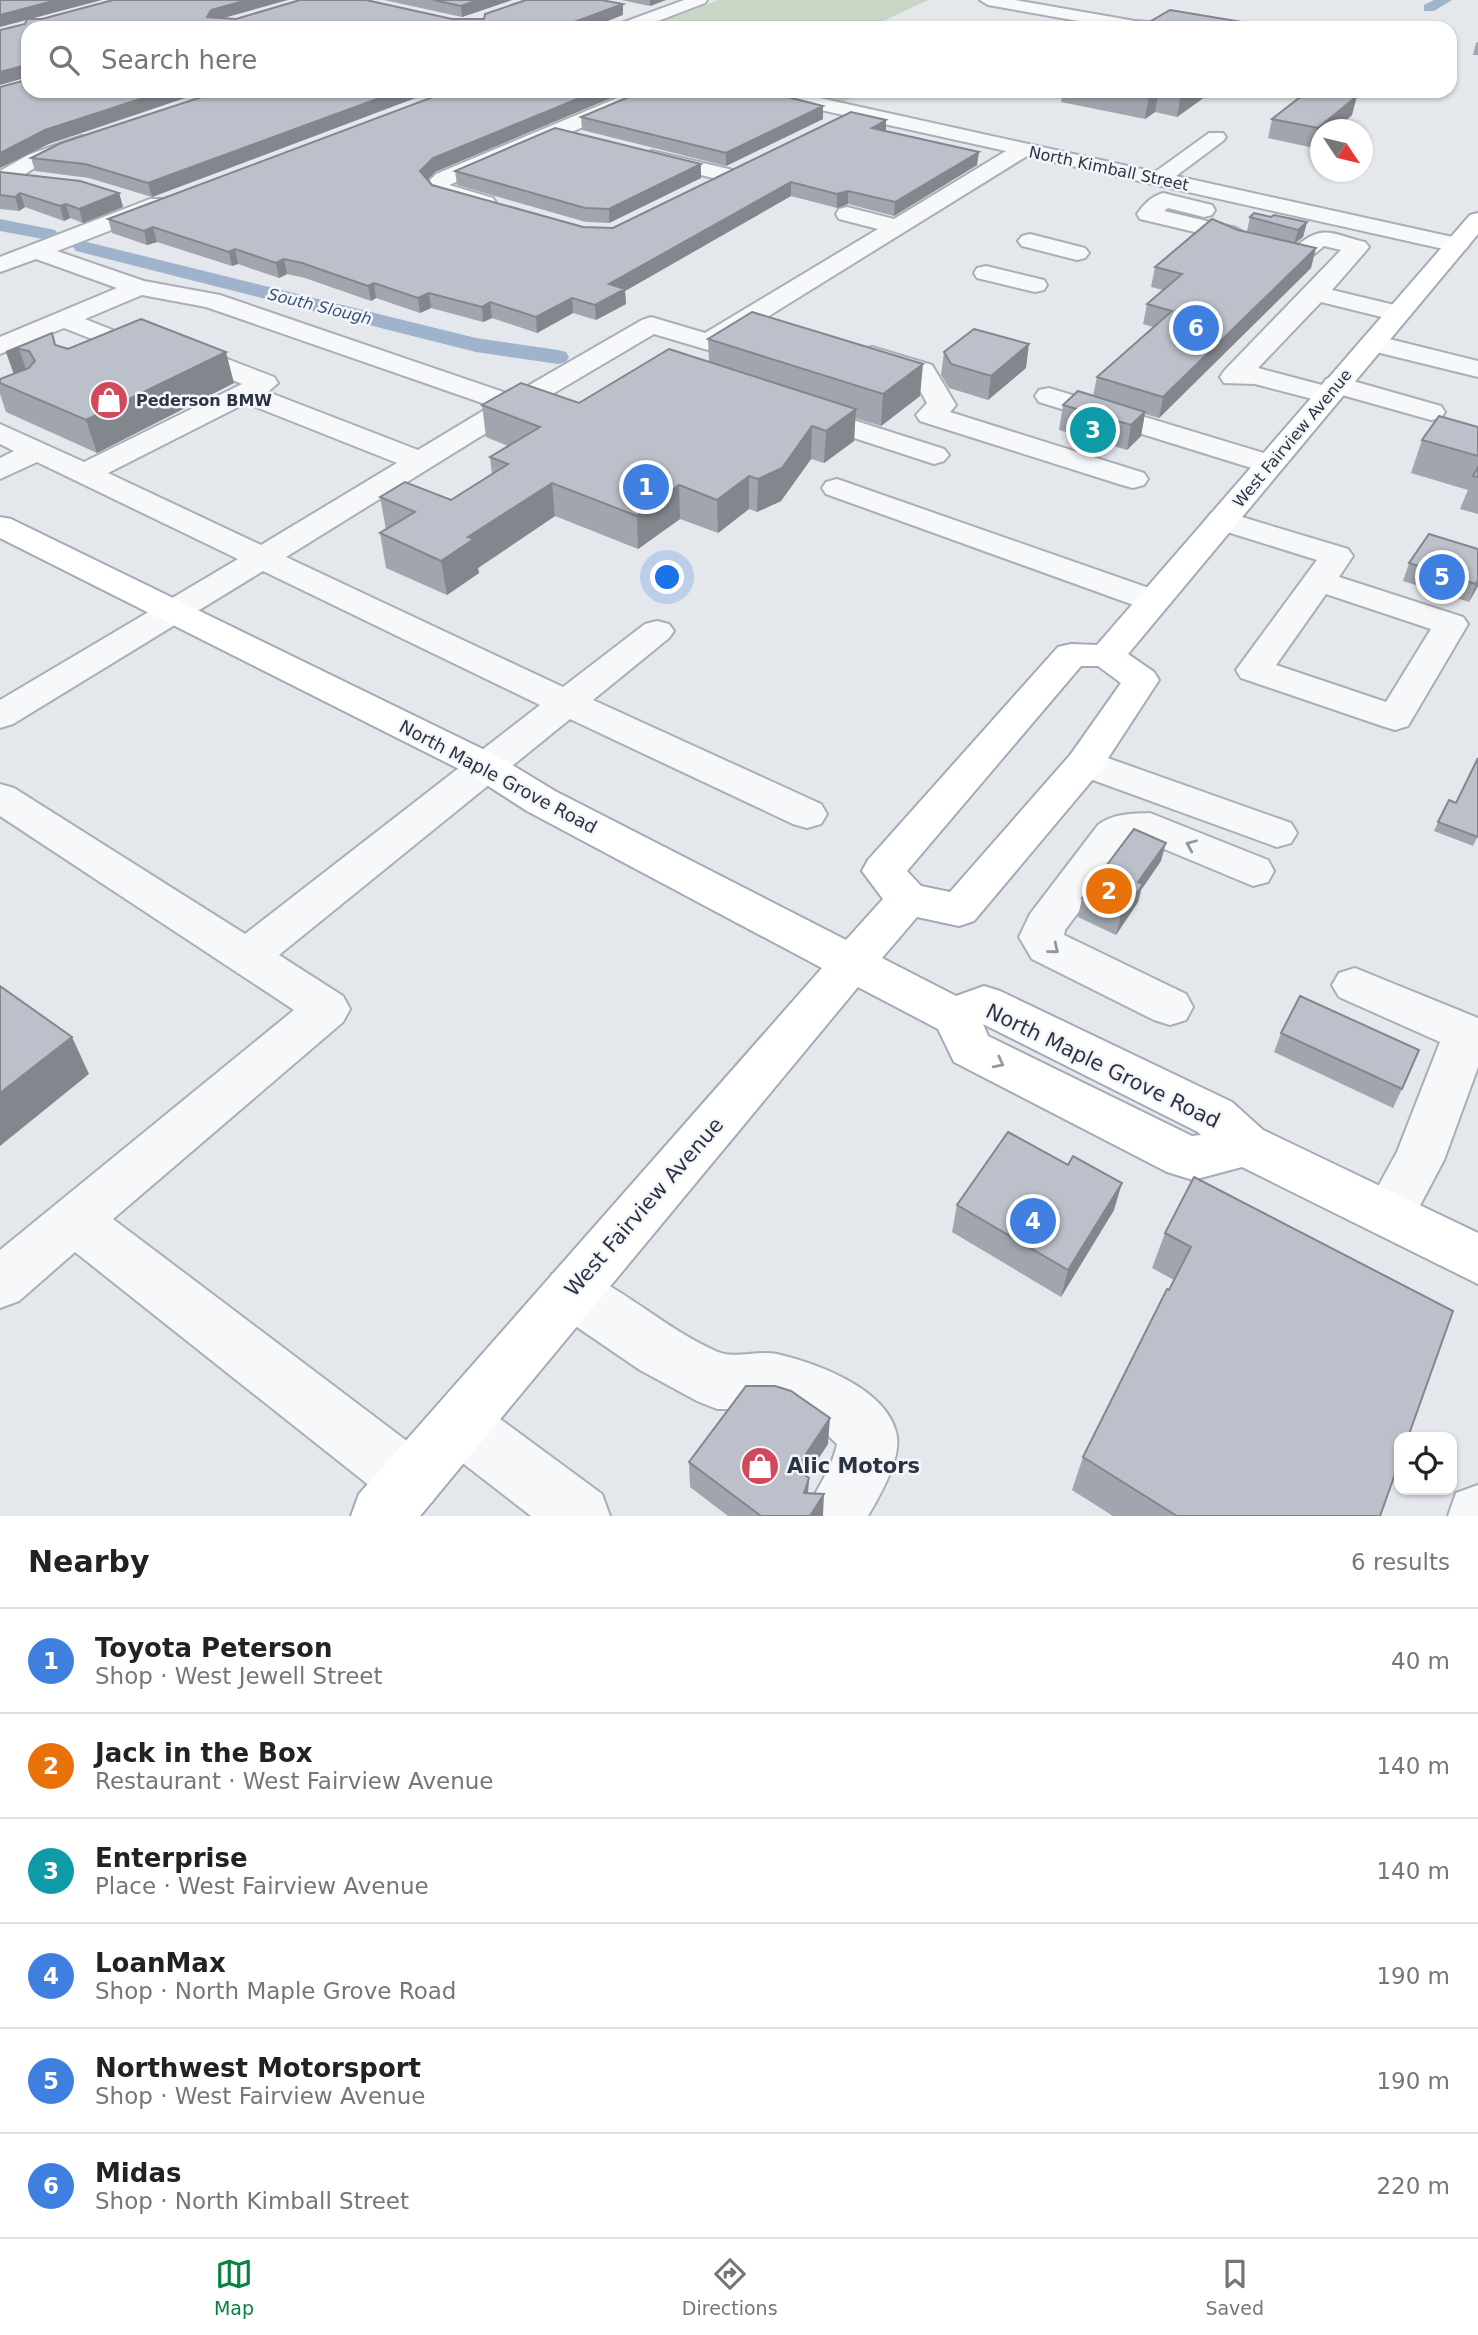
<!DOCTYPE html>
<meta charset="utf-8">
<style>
body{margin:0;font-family:"DejaVu Sans",sans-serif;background:#f2f2f2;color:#222}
.controls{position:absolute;right:21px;bottom:21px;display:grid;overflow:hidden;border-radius:14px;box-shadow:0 2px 5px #0004}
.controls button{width:63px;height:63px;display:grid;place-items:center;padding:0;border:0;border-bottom:2px solid #e0e0e0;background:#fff;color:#222;font:35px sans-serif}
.compass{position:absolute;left:1310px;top:119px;width:63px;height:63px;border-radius:50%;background:#fff;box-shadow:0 2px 5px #0004;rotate:125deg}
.you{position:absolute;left:668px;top:578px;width:24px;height:24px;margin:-18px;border:5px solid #fff;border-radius:50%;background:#1a73e8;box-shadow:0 0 0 10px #1a73e833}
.badge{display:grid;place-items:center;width:46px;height:46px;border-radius:50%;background:#0b8043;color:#fff;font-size:23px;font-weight:700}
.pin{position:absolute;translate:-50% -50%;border:4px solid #fff;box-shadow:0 2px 7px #0006}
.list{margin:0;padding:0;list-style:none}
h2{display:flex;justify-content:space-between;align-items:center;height:91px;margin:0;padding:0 28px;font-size:30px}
h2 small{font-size:23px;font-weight:400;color:#767676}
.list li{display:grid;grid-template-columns:46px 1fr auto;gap:21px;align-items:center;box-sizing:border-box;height:105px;padding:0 28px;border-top:2px solid #e0e0e0}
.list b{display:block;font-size:26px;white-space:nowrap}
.list p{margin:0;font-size:23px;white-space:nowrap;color:#767676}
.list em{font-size:23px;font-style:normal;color:#767676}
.icon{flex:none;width:38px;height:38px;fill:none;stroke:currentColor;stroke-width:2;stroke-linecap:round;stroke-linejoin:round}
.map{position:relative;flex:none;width:1478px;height:1516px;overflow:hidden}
.search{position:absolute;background:#fff;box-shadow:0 2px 5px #0004;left:21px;right:21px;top:21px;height:77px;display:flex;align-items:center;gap:18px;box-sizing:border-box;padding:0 24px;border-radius:21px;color:#767676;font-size:26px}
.sheet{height:721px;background:#fff}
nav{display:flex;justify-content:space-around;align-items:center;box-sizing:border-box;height:98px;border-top:2px solid #e0e0e0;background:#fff;font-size:19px;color:#767676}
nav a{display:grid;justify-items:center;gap:4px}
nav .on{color:#0b8043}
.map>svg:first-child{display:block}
.green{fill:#c9d6c5}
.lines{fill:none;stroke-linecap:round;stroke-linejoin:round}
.canal{fill:#9fb4cc;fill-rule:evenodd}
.minor-casing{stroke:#a9aeb7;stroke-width:4}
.major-casing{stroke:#a3abb8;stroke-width:4}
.minor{fill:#f7f8fa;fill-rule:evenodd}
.major{fill:#fff;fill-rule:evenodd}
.wall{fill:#a1a5ae}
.shaded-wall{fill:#83868d}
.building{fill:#bbc0ca;stroke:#83868d;stroke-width:2}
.oneway{stroke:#9196a0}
.oneway2{stroke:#959aa2}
.labels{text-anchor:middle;stroke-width:5;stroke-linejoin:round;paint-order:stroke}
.far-street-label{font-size:16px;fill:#2b3445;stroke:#f4f6f9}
.far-water-label{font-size:16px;font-style:italic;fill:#34527a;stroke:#f4f6f9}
.far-poi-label{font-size:16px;font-weight:bold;fill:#2b3445;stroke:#f4f6f9;text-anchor:start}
.street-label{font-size:18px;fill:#2b3445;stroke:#f4f6f9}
.near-street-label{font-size:21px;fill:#2b3445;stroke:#f4f6f9}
.near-poi-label{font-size:21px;font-weight:bold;fill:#2b3445;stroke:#f4f6f9;text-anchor:start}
</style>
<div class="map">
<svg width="1478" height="1516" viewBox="0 0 1478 1516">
<rect width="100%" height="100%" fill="#e4e7ec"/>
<g class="green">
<path d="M718 0H928L868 28H645Z"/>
<path d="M789 91H865L841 103Z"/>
</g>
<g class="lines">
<g class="canal">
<path d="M1434 0H1452L1434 11H1424V5Z"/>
<path d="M0 219 55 230 58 234 55 238 48 240 0 231Z"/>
<path d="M83 241 476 338 558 350 566 352 569 357 566 362 558 364 476 352 76 251 73 247 76 243Z"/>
</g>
<defs>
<g id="minor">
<path d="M684 0H707L705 3 640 28H617L619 24Z"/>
<path d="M980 0H1015L1135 21 1162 23 1170 28H1118L988 5Z"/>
<path d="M634 91H659L657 95 449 185 493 198 496 203 493 208 485 210 435 196 425 185 436 174Z"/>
<path d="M753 91H788L1155 172 1209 133H1223L1226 137 1223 141 1176 176 1457 238 1465 240 1469 245 1465 250 1457 252 1027 156 717 348 708 350 654 334 478 438 286 557 563 687 645 624 657 621 669 624 674 631 669 638 593 700 821 804 827 814 821 824 807 828 793 824 570 719 279 955 343 996 350 1009 343 1022 113 1219 432 1460 441 1481 432 1502 411 1511 390 1502 75 1252 19 1301 0 1308V1250L294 1010 0 816V784L14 788 245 934 540 705 263 571 13 724 0 728V700L238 559 37 462 0 479V458L14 451 0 444V424L84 462 242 384 149 347 130 354 64 328 0 354V337L117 288 36 259 0 272V257L150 199H166L169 204 166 209 57 251 144 281 220 295 512 395 642 320 651 317 705 333 878 229 839 219 836 214 839 209 847 207 894 219 1006 151 762 97ZM142 295 206 307 491 406 418 450 268 392 278 383 274 377 157 332 148 330 130 337 85 319ZM246 403 397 463 261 545 108 473Z"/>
<path d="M82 136 89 138 92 142 89 146 42 163 13 182H0V171L28 155Z"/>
<path d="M652 151 737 171 740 176 737 181 729 182 645 161 642 157 645 153Z"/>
<path d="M1163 193 1212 205 1215 210 1212 215 1204 217 1168 208 1164 211 1236 228 1250 236 1295 247C1324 223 1331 234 1365 242L1369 247 1365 252 1332 290 1407 308 1411 313 1407 318 1398 321 1321 302 1258 368 1322 385 1326 379 1336 377 1346 379 1441 406 1445 412 1441 418 1431 420 1342 395 1338 401 1328 403 1255 384 1224 383 1220 377 1224 371 1341 250 1324 246 1307 260 1299 262 1234 246 1220 238 1140 219 1137 214C1143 205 1152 196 1163 193Z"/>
<path d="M1030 234 1085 248 1089 253 1085 258 1077 260 1022 246 1018 241 1022 236Z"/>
<path d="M986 266 1044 280 1047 285 1044 290 1035 292 977 278 974 273 977 268Z"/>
<path d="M1373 335 1478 361V377L1364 349 1360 343 1364 337Z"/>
<path d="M872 347 932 365 956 405 950 412 1144 473 1148 479 1144 485 1133 488 1122 485 920 421 916 415 927 403 912 376 863 361 859 355 863 349Z"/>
<path d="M1049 388 1280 458 1284 464 1280 470 1269 473 1258 470 1039 402 1035 396 1039 390Z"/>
<path d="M803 404 944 449 949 455 944 461 934 464 793 418 789 412 793 406Z"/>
<path d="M837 479 1166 594 1171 601 1166 608 1154 611 1142 608 826 494 822 488 826 482Z"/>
<path d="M1222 511 1348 549 1353 556 1339 577 1463 617 1468 624 1408 726 1395 730 1382 726 1241 678 1236 670 1317 560 1211 527 1206 520 1211 513ZM1326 594 1431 629 1386 702 1276 665Z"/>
<path d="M1085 750 1291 823 1297 833 1291 843 1277 847 1071 772 1066 763 1071 754Z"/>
<path d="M1150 813 1268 860 1274 871 1268 882 1253 886 1145 841 1131 842 1065 930 1064 935 1186 994 1193 1007 1186 1020 1170 1025 1154 1020 1032 959 1019 937 1030 914 1098 825C1114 813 1131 814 1150 813Z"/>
<path d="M1355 968 1478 1018V1067L1444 1160 1407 1230 1389 1237 1371 1230 1363 1214 1397 1152 1440 1042 1339 997 1332 985 1339 973Z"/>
<path d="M571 1267C624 1287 666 1330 718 1352 736 1359 758 1350 777 1354 816 1363 885 1388 896 1432 903 1457 880 1495 868 1516H804C814 1492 832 1470 837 1444L815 1423 775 1409H717L697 1401 640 1370 552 1310 544 1292 552 1274Z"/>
<path d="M459 1395 480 1404 602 1494 610 1516H531L438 1444 430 1424 438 1404Z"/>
<path d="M1478 1485V1516H1448L1456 1493Z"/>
</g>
<path id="major" d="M1478 213V234L1128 654 1154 672 1159 680 1099 772 974 921 959 926 917 917 882 958 956 996 984 986 1000 991 1232 1102 1263 1130 1478 1233V1284L1242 1167 1193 1180 1167 1172 954 1062 938 1029 858 987 420 1516H351L359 1494 822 968 527 811 471 775 0 538V517L11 519 499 757 555 791 846 940 883 899 862 871 868 860 1058 647 1071 644 1097 645 1470 215ZM1081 666H1098L1121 683 1071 754 950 892 921 886 907 871ZM983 1024 1198 1132 1201 1135 1192 1136 988 1036Z"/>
</defs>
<use href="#minor" class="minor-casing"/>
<use href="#major" class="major-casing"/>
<use href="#minor" class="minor"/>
<use href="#major" class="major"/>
</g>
<g class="wall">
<path d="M384 0H512L462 17Z"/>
<path d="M621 0H666L650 6Z"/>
<path d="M1478 42V55H1473L1476 43Z"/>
<path d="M220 91H434L152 197 89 178 35 171 31 158Z"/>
<path d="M1063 91H1213L1177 117 1155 112 1145 119 1061 102Z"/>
<path d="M779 95 823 119 726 166 582 130 581 117Z"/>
<path d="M1352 115 1335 130H1320L1314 148 1268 138 1272 119Z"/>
<path d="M886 131 977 165 894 216 848 204 837 208 791 196 625 291 626 304 596 320 573 313 537 333 492 318 483 322 431 308 420 313 376 298 371 301 305 278 287 274 279 278 238 264 232 266 157 242 147 245 112 233 108 219 435 172 428 179 432 185 583 227 613 228Z"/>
<path d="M455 171 701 178 609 223 586 222 457 185Z"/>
<path d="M0 172 119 193 123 207 83 223 70 218 64 221 25 207 19 211 0 209Z"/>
<path d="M1250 217H1271L1307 222 1303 237 1295 243 1311 268 1159 418 1145 414 1141 436 1127 450 1059 430 1063 405 1093 396 1097 377 1153 327 1143 324 1147 304 1163 290 1151 287 1155 267 1238 230 1265 236 1247 231Z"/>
<path d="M52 333 56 345 234 383 97 453 6 412 0 394V379L14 374 6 352Z"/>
<path d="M708 339 920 396 881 426 855 418 854 441 824 463 811 459 781 501 757 512 749 509 718 533 680 519 638 549 555 516 478 568 479 573 447 595 386 568 380 533 386 530 380 497 451 500 492 475 490 457 508 446 486 437 482 405 579 403 709 362Z"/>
<path d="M944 352 1026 368 988 400 949 388 941 375Z"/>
<path d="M1478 427V514L1460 509 1468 490 1411 473 1422 440Z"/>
<path d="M1478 549V586L1469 602 1403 581 1409 563Z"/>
<path d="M1456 803 1478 836 1473 846 1434 831 1438 822Z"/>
<path d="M1161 861 1141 890 1138 902 1116 935 1078 917 1082 898Z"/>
<path d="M1281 1033 1402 1089 1393 1108 1274 1052Z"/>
<path d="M1194 1177 1380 1516H1113L1072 1490 1083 1457 1174 1280 1152 1268 1165 1233Z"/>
<path d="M957 1205 1114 1210 1061 1297 952 1232Z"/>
<path d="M828 1444 806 1476 809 1478 808 1494 823 1516H728L690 1487 689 1462Z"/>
</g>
<g class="shaded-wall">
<path d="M57 0H102L0 27V15Z"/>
<path d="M247 0H288L213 21 207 17 211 10Z"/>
<path d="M478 0H512L462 17 461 6Z"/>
<path d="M650 0H666L650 6Z"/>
<path d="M623 4V15L590 28H558Z"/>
<path d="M26 65 28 77 0 85V72Z"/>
<path d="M165 91H206L49 144 0 168V153L45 130Z"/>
<path d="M399 91H434L152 197 148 183Z"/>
<path d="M597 91H628L435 172 422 185 420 171 433 158Z"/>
<path d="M1156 91H1159L1155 112 1145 119 1149 95Z"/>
<path d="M1184 91H1213L1177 117 1181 93Z"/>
<path d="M1357 96 1352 115 1335 130H1320V142L1314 148 1318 128Z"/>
<path d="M823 106V119L726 166V153Z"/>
<path d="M886 120V133L872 128Z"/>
<path d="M979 152 977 165 894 216 895 202Z"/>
<path d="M701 164V178L609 223V209Z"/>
<path d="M791 182V196L625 291 626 304 596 320 595 305 609 284Z"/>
<path d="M848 191V204L837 208V194Z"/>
<path d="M20 193 25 207 19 211 15 197Z"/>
<path d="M119 193 123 207 83 223 79 209Z"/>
<path d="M66 204 70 218 64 221 60 206Z"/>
<path d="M1307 222 1303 237 1294 244 1298 230Z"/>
<path d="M153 227 157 242 147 245 144 231Z"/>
<path d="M1316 248 1311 268 1159 418 1163 397Z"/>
<path d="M235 249 238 264 232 266 229 252Z"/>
<path d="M284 259 287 274 279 278 276 263Z"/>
<path d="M374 283 376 298 371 301 368 286Z"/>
<path d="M429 293 431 308 420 313 418 298Z"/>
<path d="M572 298 573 313 537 333 536 317Z"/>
<path d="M490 302 492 318 483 322 482 307Z"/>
<path d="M1029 344 1026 368 988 400 991 376Z"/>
<path d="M19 349 30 380 17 383 6 352Z"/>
<path d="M226 352 234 383 97 453 86 420Z"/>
<path d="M923 364 920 396 881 426 883 394Z"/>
<path d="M856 409 854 441 824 463 826 431Z"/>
<path d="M1145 412 1141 436 1127 450 1131 425Z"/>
<path d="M812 426 811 459 781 501 757 512 758 479Z"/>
<path d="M749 476V509L718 533 717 500Z"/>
<path d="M552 483 555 516 478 568 479 573 447 595 441 561 468 537Z"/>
<path d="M679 485 680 519 638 549 637 516Z"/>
<path d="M1478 580V586L1469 602 1476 584Z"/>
<path d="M1166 843 1161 861 1141 890 1138 902 1116 935 1121 916 1138 882Z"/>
<path d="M72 1037 89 1074 0 1146V1093Z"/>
<path d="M1122 1183 1114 1210 1061 1297 1068 1270Z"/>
<path d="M830 1418 828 1444 795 1494 796 1469Z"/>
<path d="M809 1478 807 1503 804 1493Z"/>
<path d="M824 1494 823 1516H810Z"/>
</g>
<g class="building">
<path d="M0 0H57L0 15Z"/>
<path d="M113 0H247L211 10 207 17 236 19 300 0H366L452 19H484L485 14 526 0H601L623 4 558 28H28V91H165L45 130 0 153V87L26 80V65L0 72V30L25 24 27 19H42Z"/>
<path d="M433 0H478L461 6Z"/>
<path d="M1170 10 1272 27 1139 28Z"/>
<path d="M220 91H399L148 183 85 164 31 158 61 143Z"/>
<path d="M449 91H597L433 158 420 171 432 185 583 227 613 228 851 112 886 120 872 128 979 152 895 202 848 191 837 194 791 182 609 284 625 289 595 305 572 298 536 317 490 302 482 307 429 293 418 298 374 283 368 286 302 263 284 259 276 263 235 249 229 252 153 227 144 231 108 219Z"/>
<path d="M643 91H770L779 93 776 94 823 106 726 153 581 117Z"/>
<path d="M1126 91H1156L1149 95Z"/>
<path d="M1308 91H1332L1357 96 1318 128 1272 119Z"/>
<path d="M555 128 701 164 609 209 585 208 455 171Z"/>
<path d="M0 172 80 181 119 193 79 209 66 204 60 206 20 193 15 197 0 195Z"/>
<path d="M1254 213 1271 217 1274 215 1307 222 1298 230 1250 217Z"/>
<path d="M1212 219 1238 230 1316 248 1163 397 1097 377 1172 311 1147 304 1182 274 1155 267Z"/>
<path d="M752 312 923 364 883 394 708 339Z"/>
<path d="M141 319 226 352 86 420 0 383V379L29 368 35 361 29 351 19 349 6 352 52 333 55 345 68 349Z"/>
<path d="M974 329 1029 344 991 376 951 364 944 352Z"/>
<path d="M669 349 856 409 826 431 812 426 782 468 758 479 749 476 717 500 679 485 637 516 552 483 468 537 474 539 441 561 380 533 415 512 380 497 405 482 451 500 508 464 490 457 540 427 482 405 521 383 579 403Z"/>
<path d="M1078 391 1145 412 1131 425 1063 405Z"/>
<path d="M1439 416 1478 427V456L1422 440Z"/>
<path d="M1478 467V477L1473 476Z"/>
<path d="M1429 534 1478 549V580L1476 584 1409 563Z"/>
<path d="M1478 758V837L1438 822 1449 800 1456 803Z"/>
<path d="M1134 829 1166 843 1138 882 1143 884 1121 916 1082 898Z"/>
<path d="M0 986 72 1037 0 1093Z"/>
<path d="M1300 996 1419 1050 1402 1089 1281 1033Z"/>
<path d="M1008 1132 1068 1165 1073 1156 1122 1183 1068 1270 957 1205Z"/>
<path d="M1194 1177 1453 1311 1408 1437H1399V1463L1380 1516H1177L1083 1457 1167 1289 1169 1290 1191 1247 1165 1233Z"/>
<path d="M746 1386H775L791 1391 830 1418 796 1469 809 1478 804 1493 824 1494 810 1516H761L689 1462Z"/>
</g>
<defs><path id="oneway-chevron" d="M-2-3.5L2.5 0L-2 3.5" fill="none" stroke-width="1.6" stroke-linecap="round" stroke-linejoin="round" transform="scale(1.75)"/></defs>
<g class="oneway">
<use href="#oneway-chevron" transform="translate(1191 845) rotate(-157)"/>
<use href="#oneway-chevron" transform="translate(1054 949) rotate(39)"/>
</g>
<use class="oneway2" href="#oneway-chevron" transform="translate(999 1063) rotate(27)"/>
<defs>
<symbol id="shop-disc" viewBox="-11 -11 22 22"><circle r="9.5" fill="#d1495b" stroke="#f4f6f9"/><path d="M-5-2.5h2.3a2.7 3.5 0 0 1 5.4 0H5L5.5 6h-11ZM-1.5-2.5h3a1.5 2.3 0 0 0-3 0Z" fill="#fff"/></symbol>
</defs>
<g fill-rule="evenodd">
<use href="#shop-disc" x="87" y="378" width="44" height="44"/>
<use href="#shop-disc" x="738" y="1444" width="44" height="44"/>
</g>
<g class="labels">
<g class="far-street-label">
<text transform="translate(1109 168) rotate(12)" y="6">North Kimball Street</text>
<text transform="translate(1292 438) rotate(-50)" y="6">West Fairview Avenue</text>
</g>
<g class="far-water-label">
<text transform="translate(320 306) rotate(14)" y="6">South Slough</text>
</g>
<g class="far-poi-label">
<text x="136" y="406">Pederson BMW</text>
</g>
<g class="street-label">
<text transform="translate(498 777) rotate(28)" y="6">North Maple Grove Road</text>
</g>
<g class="near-street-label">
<text transform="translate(1103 1066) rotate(26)" y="7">North Maple Grove Road</text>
<text transform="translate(644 1207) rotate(-49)" y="7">West Fairview Avenue</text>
</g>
<g class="near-poi-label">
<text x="787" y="1473">Alic Motors</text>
</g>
</g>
</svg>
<div class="controls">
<button><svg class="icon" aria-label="locate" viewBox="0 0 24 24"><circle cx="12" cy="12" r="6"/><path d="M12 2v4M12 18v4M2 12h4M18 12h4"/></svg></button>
</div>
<svg class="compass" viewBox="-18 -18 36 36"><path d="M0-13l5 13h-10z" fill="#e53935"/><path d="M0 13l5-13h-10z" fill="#767676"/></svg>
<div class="you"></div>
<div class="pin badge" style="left:646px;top:487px;background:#3f7fe0">1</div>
<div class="pin badge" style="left:1109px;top:891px;background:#e8710a">2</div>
<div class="pin badge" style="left:1093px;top:430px;background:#0f9aa8">3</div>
<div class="pin badge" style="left:1033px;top:1221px;background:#3f7fe0">4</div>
<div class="pin badge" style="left:1442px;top:577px;background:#3f7fe0">5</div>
<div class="pin badge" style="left:1196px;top:328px;background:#3f7fe0">6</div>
<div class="search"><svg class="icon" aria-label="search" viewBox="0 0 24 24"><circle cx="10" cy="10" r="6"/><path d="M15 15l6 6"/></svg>Search here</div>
</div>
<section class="sheet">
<h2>Nearby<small>6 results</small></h2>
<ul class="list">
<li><span class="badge" style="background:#3f7fe0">1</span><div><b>Toyota Peterson</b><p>Shop · West Jewell Street</p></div><em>40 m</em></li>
<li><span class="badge" style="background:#e8710a">2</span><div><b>Jack in the Box</b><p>Restaurant · West Fairview Avenue</p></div><em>140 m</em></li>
<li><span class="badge" style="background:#0f9aa8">3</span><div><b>Enterprise</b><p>Place · West Fairview Avenue</p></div><em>140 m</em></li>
<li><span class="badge" style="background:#3f7fe0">4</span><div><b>LoanMax</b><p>Shop · North Maple Grove Road</p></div><em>190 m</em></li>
<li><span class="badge" style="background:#3f7fe0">5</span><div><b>Northwest Motorsport</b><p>Shop · West Fairview Avenue</p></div><em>190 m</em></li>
<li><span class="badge" style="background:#3f7fe0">6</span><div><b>Midas</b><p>Shop · North Kimball Street</p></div><em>220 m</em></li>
</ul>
</section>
<nav>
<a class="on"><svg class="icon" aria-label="map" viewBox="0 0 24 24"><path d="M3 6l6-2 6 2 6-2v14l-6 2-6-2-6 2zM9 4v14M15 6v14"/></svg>Map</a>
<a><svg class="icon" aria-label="directions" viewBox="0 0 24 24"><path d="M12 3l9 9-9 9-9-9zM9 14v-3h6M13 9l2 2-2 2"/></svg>Directions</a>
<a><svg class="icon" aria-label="saved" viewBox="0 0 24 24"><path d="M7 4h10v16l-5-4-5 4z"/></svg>Saved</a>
</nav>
